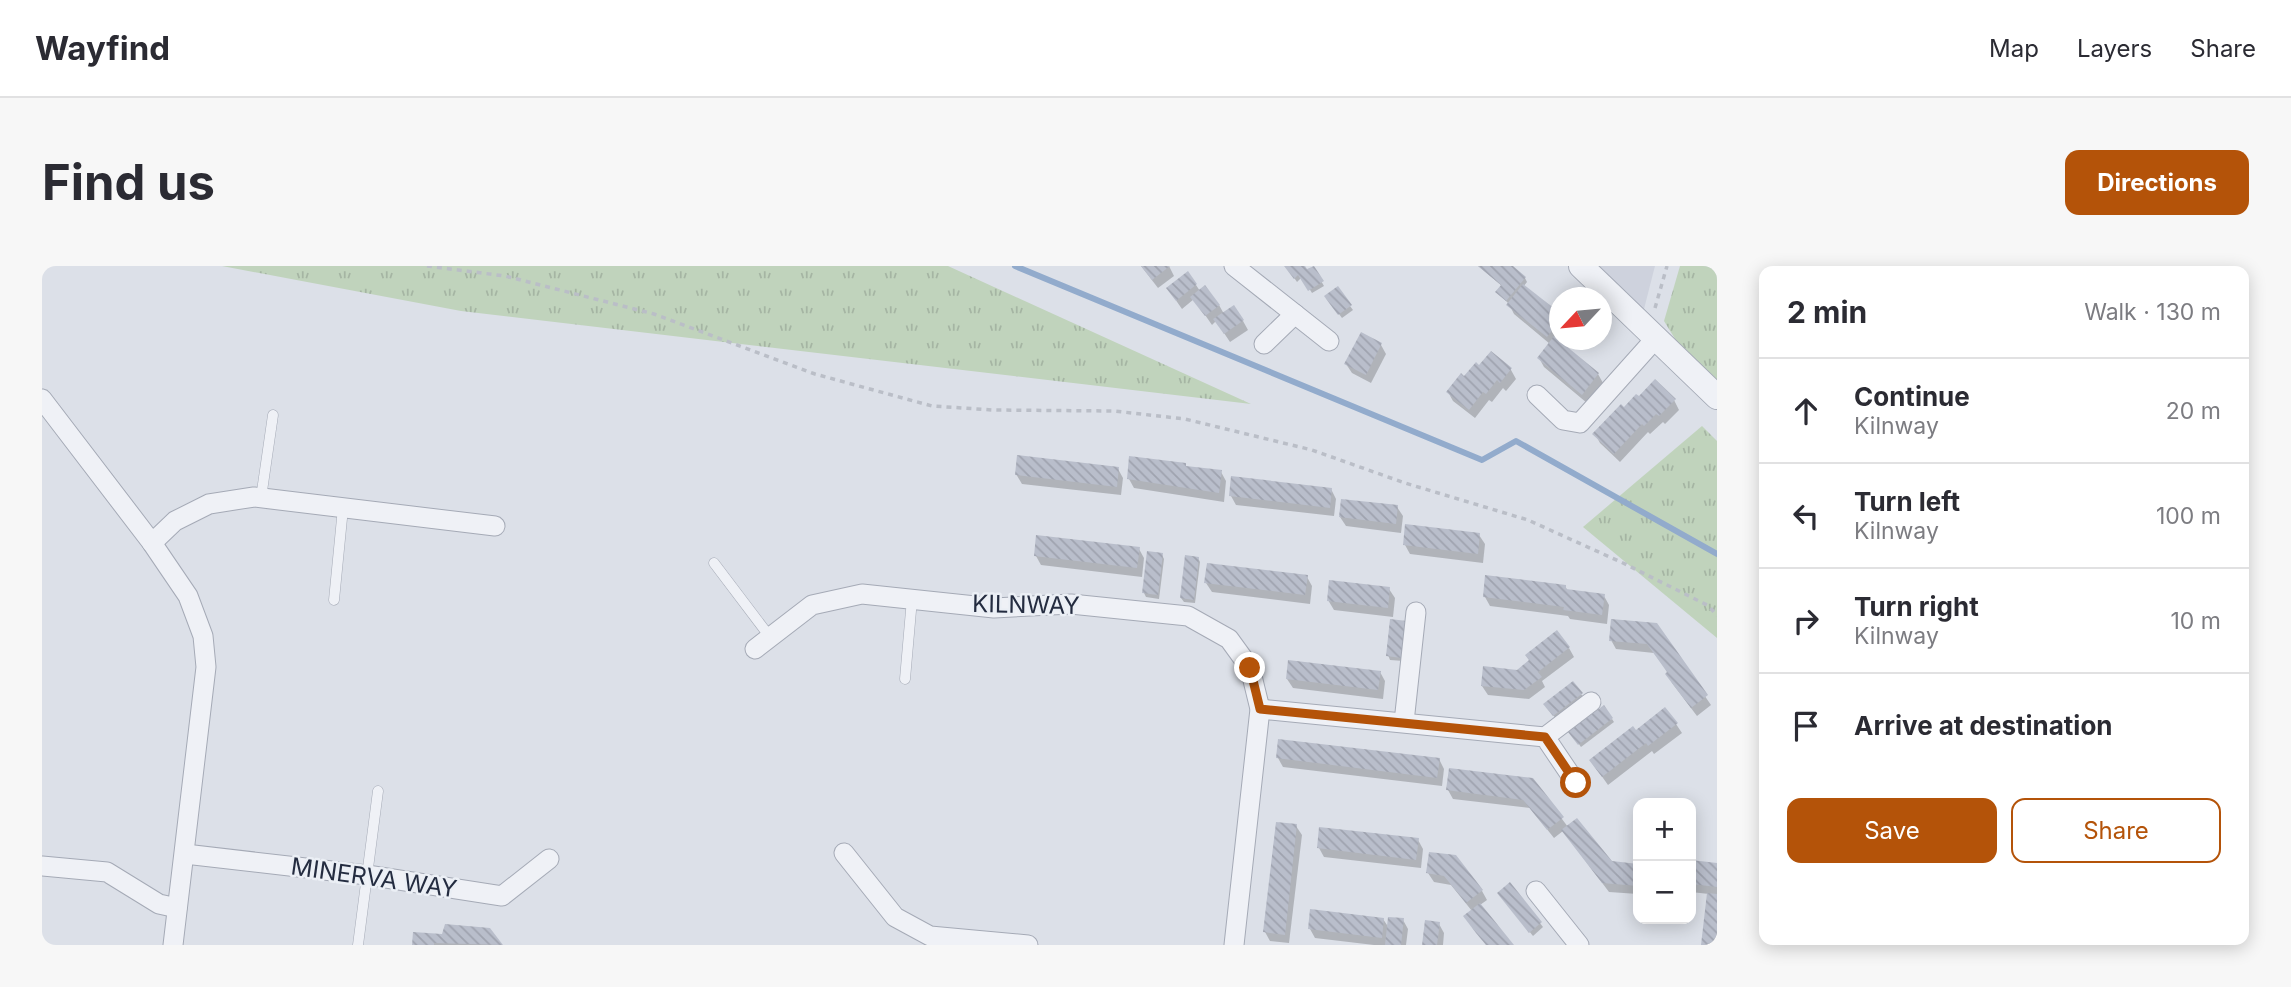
<!DOCTYPE html>
<meta charset="utf-8">
<style>
body{margin:0;font-family:Inter,sans-serif;background:#f7f7f7;color:#2b2b33}
.controls{position:absolute;right:21px;bottom:21px;display:grid;overflow:hidden;border-radius:14px;box-shadow:0 4px 18px #0003}
.controls button{width:63px;height:63px;display:grid;place-items:center;padding:0;border:0;border-bottom:2px solid #e1e1e2;background:#fff;color:#2b2b33;font:35px sans-serif}
.compass{position:absolute;left:1507px;top:21px;width:63px;height:63px;border-radius:50%;background:#fff;box-shadow:0 4px 18px #0003;rotate:244deg}
.stop{position:absolute;width:21px;height:21px;margin:-16px;border:5px solid #b45309;border-radius:50%;background:#fff}
.stop.end{background:#b45309;border-color:#fff;box-shadow:0 2px 7px #0008}
.list{margin:0;padding:0;list-style:none}
h2{display:flex;justify-content:space-between;align-items:center;height:91px;margin:0;padding:0 28px;font-size:30px}
h2 small{font-size:23px;font-weight:400;color:#7c7c81}
.list li{display:grid;grid-template-columns:46px 1fr auto;gap:21px;align-items:center;box-sizing:border-box;height:105px;padding:0 28px;border-top:2px solid #e1e1e2}
.list b{display:block;font-size:26px;white-space:nowrap}
.list p{margin:0;font-size:23px;white-space:nowrap;color:#7c7c81}
.list em{font-size:23px;font-style:normal;color:#7c7c81}
.actions{display:flex;gap:14px;padding:21px 28px}
.actions a{flex:1;padding:16px 0;border:2px solid #b45309;border-radius:14px;text-align:center;font-size:24px;color:#b45309}
.actions .main{background:#b45309;color:#fff}
.icon{flex:none;width:38px;height:38px;fill:none;stroke:currentColor;stroke-width:2;stroke-linecap:round;stroke-linejoin:round}
.map{position:relative;flex:none;width:1675px;height:679px;overflow:hidden;border-radius:14px}
header{display:flex;align-items:center;gap:42px;box-sizing:border-box;height:98px;padding:0 35px;background:#fff;border-bottom:2px solid #e1e1e2}
header strong{font-size:33px}
nav{display:flex;gap:38px;margin-inline-start:auto;font-size:24px}
.intro{display:flex;align-items:center;justify-content:space-between;box-sizing:border-box;height:168px;padding:0 42px}
h1{margin:0;font-size:49px}
.button{padding:18px 32px;border-radius:14px;background:#b45309;color:#fff;font-size:24px;font-weight:700}
main{display:flex;gap:42px;padding:0 42px}
aside{flex:1;background:#fff;border-radius:14px;box-shadow:0 4px 18px #0003}
.map>svg:first-child{display:block}
.built{fill:#ced2dd}
.park{fill:url(#park-tufts)}
.shadow{fill:#0003}
.lines{fill:none;stroke-linecap:round;stroke-linejoin:round}
.stream{stroke:#92abcc;stroke-width:6}
.building{fill:url(#building-back-hatch)}
.service-casing{stroke:#a5aab6;stroke-width:11}
.minor-casing{stroke:#a5aab6;stroke-width:21}
.tertiary-casing{stroke:#a5aab6;stroke-width:26}
.path{stroke:#babec7;stroke-width:3.5;stroke-dasharray:5 5;stroke-linecap:butt}
.service{stroke:#eff1f6;stroke-width:10}
.minor{stroke:#eff1f6;stroke-width:19}
.tertiary{stroke:#eff1f6;stroke-width:24}
.route{stroke:#b45309;stroke-width:9}
.labels{text-anchor:middle;stroke-width:5;stroke-linejoin:round;paint-order:stroke}
.street-label{font-size:24px;fill:#242c40;stroke:#ebeff5}
</style>
<header>
<strong>Wayfind</strong>
<nav><a>Map</a><a>Layers</a><a>Share</a></nav>
</header>
<div class="intro"><h1>Find us</h1><a class="button">Directions</a></div>
<main>
<div class="map">
<svg width="1675" height="679" viewBox="0 0 1675 679">
<defs>
<pattern id="park-tufts" width="24" height="20" patternUnits="userSpaceOnUse" patternTransform="scale(1.75)"><rect width="24" height="20" fill="#c0d3bc"/><path d="M3 7l-1-3M5 7V3M7 7l1-3M15 17l-1-3M17 17v-4M19 17l1-3" fill="none" stroke="#a5b5a3"/></pattern>
<pattern id="building-back-hatch" width="6" height="6" patternUnits="userSpaceOnUse" patternTransform="scale(1.75)"><rect width="6" height="6" fill="#b9becb"/><path d="M-1 5l2 2M0 0l6 6M5-1l2 2" fill="none" stroke="#9fa3af"/></pattern>
</defs>
<rect width="100%" height="100%" fill="#dce0e8"/>
<path class="built" d="M1555 0H1613L1601 47Z"/>
<g class="park">
<path d="M180 0H906L1209 138 419 45Z"/>
<path d="M1638 0H1675V116L1635 76 1622 55Z"/>
<path d="M1660 160 1675 175V372L1541 261Z"/>
</g>
<g class="shadow">
<path d="M1099 0H1127L1132 10 1116 22Z"/>
<path d="M1244 0H1261L1265 6 1271 1 1282 20 1270 27 1260 11 1255 16Z"/>
<path d="M1436 0H1468L1483 12 1485 16 1481 21 1518 50V70L1514 74 1556 108 1561 117 1545 137 1502 101 1497 92 1508 78 1472 48 1467 38 1455 26 1460 20Z"/>
<path d="M1154 19 1158 25 1177 39 1182 48 1201 55 1206 64 1188 76 1174 55 1170 59 1152 33 1140 43 1126 23Z"/>
<path d="M1287 35 1308 40 1311 44 1300 52Z"/>
<path d="M1320 69 1339 79 1344 88 1329 117 1310 107 1304 98Z"/>
<path d="M1438 101 1469 104 1474 113 1464 125 1461 122 1450 136 1447 134 1433 152 1411 135 1406 126Z"/>
<path d="M1632 134 1637 144 1623 158 1621 156 1608 168 1606 166 1578 196 1558 177 1553 168 1582 143Z"/>
<path d="M1145 202 1179 206 1184 215 1182 236 1092 222 1087 213Z"/>
<path d="M1076 203 1081 212 1079 229 980 218 974 208Z"/>
<path d="M1289 223 1294 233 1292 250 1194 239 1189 230Z"/>
<path d="M1355 241 1361 250 1359 267 1304 260 1298 251Z"/>
<path d="M1437 269 1443 278 1441 297 1368 288 1363 279Z"/>
<path d="M1097 283 1102 292 1100 311 999 299 994 290Z"/>
<path d="M1120 289 1122 293 1117 333 1104 331 1102 327Z"/>
<path d="M1156 292 1158 296 1153 337 1142 336 1139 332Z"/>
<path d="M1265 311 1270 320 1268 338 1170 326 1164 317Z"/>
<path d="M1523 320 1526 325 1562 330 1567 339 1565 358 1528 353 1526 350 1448 340 1443 331Z"/>
<path d="M1347 323 1353 332 1351 351 1292 344 1286 334Z"/>
<path d="M1350 355 1362 395 1348 394 1346 389Z"/>
<path d="M1614 359 1669 439 1655 450 1630 417 1627 407 1612 387 1574 383 1569 374Z"/>
<path d="M1527 382 1532 391 1500 415 1503 421 1487 433 1446 429 1440 420Z"/>
<path d="M1338 406 1343 415 1341 433 1251 422 1245 413Z"/>
<path d="M1531 417 1542 432 1514 453 1506 442Z"/>
<path d="M1570 453 1572 456 1539 481 1531 470Z"/>
<path d="M1634 458 1640 467 1612 488 1610 485 1566 519 1549 495 1593 466Z"/>
<path d="M1236 492 1397 493 1402 503 1400 520 1241 501Z"/>
<path d="M1490 513 1526 561 1569 597 1596 600V628L1567 626 1521 565 1512 572 1488 542 1411 533 1406 524Z"/>
<path d="M1254 560 1260 569 1247 677 1228 675 1223 666Z"/>
<path d="M1376 574 1381 583 1379 602 1282 591 1277 582Z"/>
<path d="M1389 588 1440 625 1445 634 1438 639 1469 679H1444L1430 645 1409 619 1392 616 1386 607Z"/>
<path d="M1649 596 1675 598V679H1661L1667 628 1649 626Z"/>
<path d="M1468 619 1501 661 1491 670 1460 631Z"/>
<path d="M1341 653 1347 662 1361 654 1366 663 1364 679H1332L1273 672 1268 663Z"/>
<path d="M1397 658 1402 667 1401 679H1381Z"/>
<path d="M447 664 459 679H371L402 670Z"/>
</g>
<g class="lines">
<path class="stream" d="M973 0 1440 194 1474 175 1675 288"/>
</g>
<g class="building">
<path d="M1099 0H1128L1110 14Z"/>
<path d="M1242 0H1263L1265 3 1272 0 1282 15 1266 25 1256 9 1252 13Z"/>
<path d="M1436 0H1471L1484 11 1464 35 1453 26 1459 19Z"/>
<path d="M1146 5 1155 18 1134 35 1124 22Z"/>
<path d="M1481 18 1518 47V55L1505 71 1464 39Z"/>
<path d="M1163 19 1178 39 1163 50 1148 31Z"/>
<path d="M1296 20 1310 39 1296 49 1282 30Z"/>
<path d="M1192 39 1202 54 1182 68 1171 53Z"/>
<path d="M1319 66 1340 77 1324 109 1302 98Z"/>
<path d="M1512 70 1557 107 1540 129 1495 92Z"/>
<path d="M1449 85 1470 102 1458 117 1455 114 1444 128 1441 126 1427 144 1404 126 1419 107 1422 110 1434 96 1437 99Z"/>
<path d="M1613 113 1634 133 1617 150 1614 148 1602 160 1600 158 1572 188 1550 168 1579 138 1582 141 1594 128 1597 130Z"/>
<path d="M975 189 1077 201 1075 221 973 209Z"/>
<path d="M1087 190 1144 197V200L1180 204 1177 227 1085 213Z"/>
<path d="M1189 210 1290 222 1288 242 1187 230Z"/>
<path d="M1299 233 1356 239 1354 258 1297 251Z"/>
<path d="M1363 258 1438 267 1436 288 1361 279Z"/>
<path d="M994 269 1098 281 1095 302 992 290Z"/>
<path d="M1105 285 1121 287 1116 329 1100 327Z"/>
<path d="M1143 289 1157 291 1152 334 1138 332Z"/>
<path d="M1165 297 1266 309 1263 329 1162 317Z"/>
<path d="M1443 309 1524 319V323L1563 328 1560 349 1521 344 1522 341 1441 331Z"/>
<path d="M1287 314 1348 321 1346 342 1285 335Z"/>
<path d="M1348 353 1365 355 1360 392 1344 390Z"/>
<path d="M1569 353 1615 357 1666 429 1649 442 1623 408 1625 406 1605 378 1567 375Z"/>
<path d="M1515 364 1528 381 1496 406 1500 411 1482 424 1439 420 1441 400 1475 404 1487 394 1483 389Z"/>
<path d="M1246 394 1339 405 1336 424 1244 413Z"/>
<path d="M1531 415 1541 427 1511 450 1501 438Z"/>
<path d="M1562 439 1571 452 1536 479 1526 466Z"/>
<path d="M1623 441 1636 457 1606 480 1604 477 1560 511 1547 494 1591 460 1594 464Z"/>
<path d="M1236 473 1398 492 1395 512 1234 492Z"/>
<path d="M1407 502 1491 512 1522 551 1505 564 1481 534 1404 524Z"/>
<path d="M1535 552 1570 595 1596 598V620L1560 617 1519 564Z"/>
<path d="M1234 556 1255 558 1243 669 1221 666Z"/>
<path d="M1277 561 1377 572 1374 594 1275 582Z"/>
<path d="M1387 586 1414 589 1441 624 1424 637 1402 610 1384 607Z"/>
<path d="M1649 594 1675 597V621L1649 618Z"/>
<path d="M1468 616 1500 656 1487 667 1455 627Z"/>
<path d="M1665 627 1675 628V679H1659Z"/>
<path d="M1438 637 1451 653 1472 679H1444L1434 667 1421 650Z"/>
<path d="M1268 643 1342 652 1340 672 1266 663Z"/>
<path d="M1346 651 1362 652 1359 679H1343Z"/>
<path d="M1383 654 1398 656 1395 679H1380Z"/>
<path d="M403 658 448 662 461 679 392 677V679H370L371 666 400 668Z"/>
</g>
<g class="lines">
<defs>
<g id="service">
<path d="M219 232 231 149"/>
<path d="M672 297 728 371"/>
<path d="M292 334 301 242"/>
<path d="M863 413 870 333"/>
<path d="M316 679 336 525"/>
</g>
<g id="minor">
<path d="M1192 0 1287 75"/>
<path d="M1222 78 1253 48"/>
<path d="M1495 129 1521 154 1538 157 1614 72"/>
<path d="M0 133 110 277 146 330 161 370 164 401 131 679"/>
<path d="M110 277 133 255 167 238 212 231 453 260"/>
<path d="M713 383 770 339 820 328 952 342 1029 338 1146 350 1187 373 1208 402 1218 443 1192 679"/>
<path d="M1218 443 1503 471 1534 517"/>
<path d="M1362 456 1374 346"/>
<path d="M1503 471 1549 436"/>
<path d="M802 587 853 651 888 670 986 679"/>
<path d="M143 588 325 609 460 630 507 593"/>
<path d="M0 600 65 606 117 638 135 642"/>
<path d="M1494 625 1537 679"/>
</g>
<path id="tertiary" d="M1539 0 1675 131"/>
</defs>
<use href="#service" class="service-casing"/>
<use href="#minor" class="minor-casing"/>
<use href="#tertiary" class="tertiary-casing"/>
<g class="path">
<path d="M385 0 463 10 612 48 773 108 890 140 951 144 1072 145 1143 153 1270 184 1363 217 1486 254 1581 297 1667 340 1675 350"/>
<path d="M1613 42 1625 0"/>
</g>
<use href="#service" class="service"/>
<use href="#minor" class="minor"/>
<use href="#tertiary" class="tertiary"/>
</g>
<g class="lines">
<path class="route" d="M1208 402 1218 443 1503 471 1534 517"/>
</g>
<g class="labels">
<g class="street-label">
<text transform="translate(984 339) rotate(1)" y="8">KILNWAY</text>
<text transform="translate(332 612) rotate(8)" y="8">MINERVA WAY</text>
</g>
</g>
</svg>
<div class="controls">
<button>+</button>
<button>−</button>
</div>
<svg class="compass" viewBox="-18 -18 36 36"><path d="M0-13l5 13h-10z" fill="#e53935"/><path d="M0 13l5-13h-10z" fill="#7c7c81"/></svg>
<div class="stop" style="left:1534px;top:517px"></div>
<div class="stop end" style="left:1208px;top:402px"></div>
</div>
<aside>
<h2>2 min<small>Walk · 130 m</small></h2>
<ul class="list">
<li><svg class="icon" aria-label="ahead" viewBox="0 0 24 24"><path d="M12 20V5M6 11l6-6 6 6"/></svg><div><b>Continue</b><p>Kilnway</p></div><em>20 m</em></li>
<li><svg class="icon" aria-label="left" viewBox="0 0 24 24"><path d="M17 20v-9H6M10 6l-5 5 5 5"/></svg><div><b>Turn left</b><p>Kilnway</p></div><em>100 m</em></li>
<li><svg class="icon" aria-label="right" viewBox="0 0 24 24"><path d="M7 20v-9h11M14 6l5 5-5 5"/></svg><div><b>Turn right</b><p>Kilnway</p></div><em>10 m</em></li>
<li><svg class="icon" aria-label="arrive" viewBox="0 0 24 24"><path d="M6 21V4h12l-3 4 3 4H6"/></svg><div><b>Arrive at destination</b></div></li>
</ul>
<div class="actions"><a class="main">Save</a><a>Share</a></div>
</aside>
</main>
